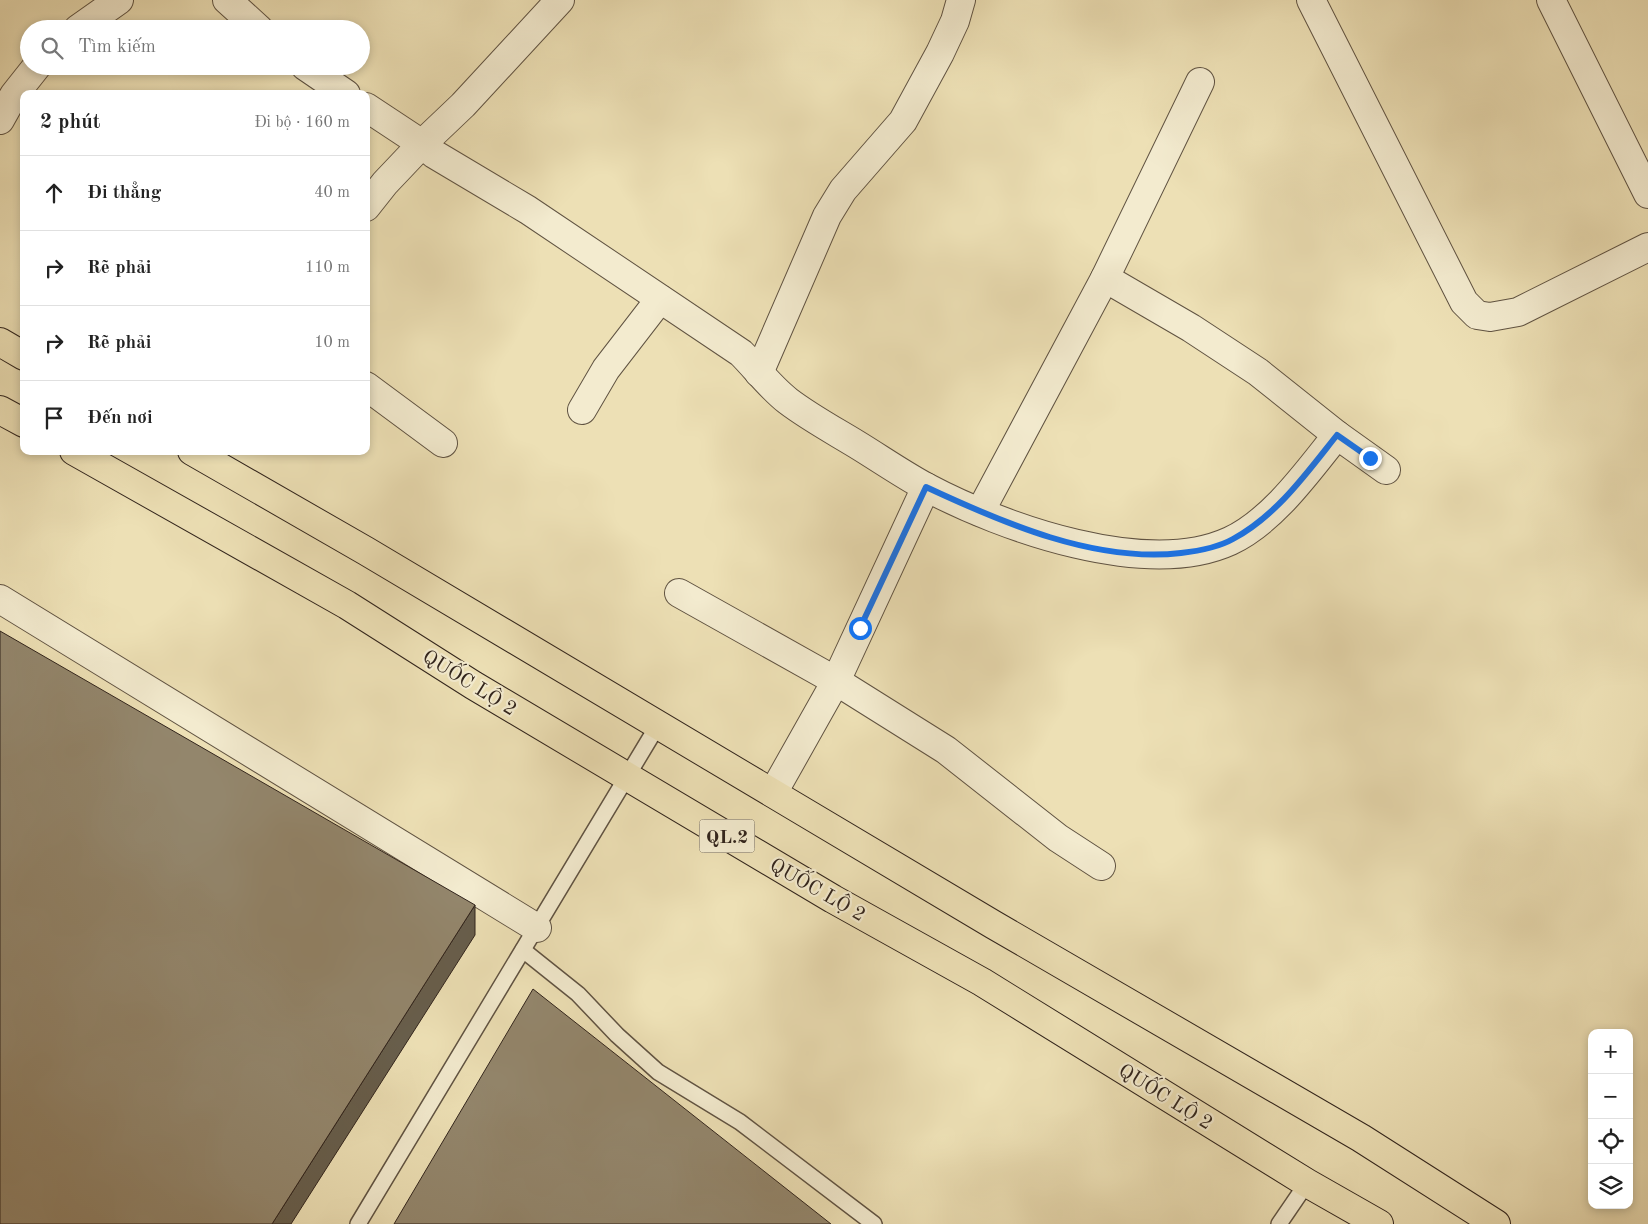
<!DOCTYPE html>
<html lang="vi">
<meta charset="utf-8">
<style>
body{margin:0;font-family:"Old Standard TT",serif;background:#f6f6f6;color:#222}
.controls{position:absolute;right:15px;bottom:15px;display:grid;overflow:hidden;border-radius:10px;box-shadow:0 2px 8px #0003}
.controls button{width:45px;height:45px;display:grid;place-items:center;padding:0;border:0;border-bottom:1px solid #e0e0e0;background:#fff;color:#222;font:25px sans-serif}
.stop{position:absolute;width:15px;height:15px;margin:-11px;border:4px solid #1a73e8;border-radius:50%;background:#fff}
.stop.end{background:#1a73e8;border-color:#fff;box-shadow:0 1px 5px #0008}
.list{margin:0;padding:0;list-style:none}
h2{display:flex;justify-content:space-between;align-items:center;height:65px;margin:0;padding:0 20px;font-size:21px}
h2 small{font-size:16px;font-weight:400;color:#767676}
.list li{display:grid;grid-template-columns:32px 1fr auto;gap:15px;align-items:center;box-sizing:border-box;height:75px;padding:0 20px;border-top:1px solid #e0e0e0}
.list b{display:block;font-size:19px;white-space:nowrap}
.list em{font-size:16px;font-style:normal;color:#767676}
.icon{flex:none;width:28px;height:28px;fill:none;stroke:currentColor;stroke-width:2;stroke-linecap:round;stroke-linejoin:round}
.map{position:relative;flex:none;width:1648px;height:1224px;overflow:hidden}
.search{position:absolute;background:#fff;box-shadow:0 2px 8px #0003;left:20px;top:20px;width:350px;height:55px;display:flex;align-items:center;gap:12px;box-sizing:border-box;padding:0 18px;border-radius:28px;color:#767676;font-size:19px}
.panel{position:absolute;background:#fff;box-shadow:0 2px 8px #0003;left:20px;top:90px;width:350px;height:365px;border-radius:10px}
.map>svg:first-child{display:block}
.lines{fill:none;stroke-linecap:round;stroke-linejoin:round}
.lane-casing{stroke:#605342;stroke-width:18}
.street-casing{stroke:#605342;stroke-width:30}
.highway-casing{stroke:#31241c;stroke-width:30}
.lane{stroke:#f3ebcf;stroke-width:15}
.street{stroke:#f3ebcf;stroke-width:28}
.highway{stroke:#ede0b5;stroke-width:28}
.shaded-wall{fill:#675e4c;stroke:#31241c}
.building{fill:#93866c;stroke:#31241c}
.route{stroke:#1a73e8;stroke-width:6}
.labels{text-anchor:middle;stroke-width:4.5;stroke-linejoin:round;paint-order:stroke}
.shield{fill:#f3ebcf;stroke:#6b6052;stroke-width:1}
.shield-label{font-size:19px;font-weight:bold;fill:#31241c}
.street-label{font-size:20px;fill:#31241c;stroke:#f3ebcf}
</style>
<div class="map">
<svg width="1648" height="1224" viewBox="0 0 1648 1224">
<rect width="100%" height="100%" fill="#ede0b5"/>
<filter id="stains"><feTurbulence type="fractalNoise" baseFrequency=".004" numOctaves="4"/><feColorMatrix values="0 0 0 0 .2 0 0 0 0 .09 0 0 0 0 .02 0 0 0 .5 -.17"/></filter>
<radialGradient id="worn" r=".72"><stop offset=".6" stop-color="#630" stop-opacity="0"/><stop offset="1" stop-color="#630" stop-opacity=".3"/></radialGradient>
<g class="lines">
<defs>
<g id="lane">
<path d="M523 950 578 994 617 1035 658 1072 740 1122 874 1224"/>
<path d="M358 1224 658 725"/>
<path d="M1279 1224 1307 1183"/>
</g>
<g id="street">
<path d="M227 0 259 29"/>
<path d="M1311 0 1464 302 1477 315 1490 317 1518 312 1648 247"/>
<path d="M1551 0 1648 194"/>
<path d="M78 29 119 0"/>
<path d="M305 66 346 94"/>
<path d="M366 107 422 144 434 154 528 210 741 353C757 369 770 387 788 401 809 417 833 430 856 444 879 458 902 474 926 487 1003 528 1147 579 1230 541 1273 521 1308 471 1337 435"/>
<path d="M0 120 14 95 37 66"/>
<path d="M366 207 385 183 422 144 463 105 560 0"/>
<path d="M1105 278 1191 328 1258 372 1337 435 1386 470"/>
<path d="M759 373 827 216 843 190 903 121 940 53 955 21 961 0"/>
<path d="M366 386 443 443"/>
<path d="M582 410 606 369 660 299"/>
<path d="M980 512 1105 278 1200 82"/>
<path d="M679 593 836 681 946 750 1058 838 1101 866"/>
<path d="M0 599 537 928"/>
<path d="M773 793 836 681 926 487"/>
</g>
<g id="highway">
<path d="M0 342 24 356"/>
<path d="M0 410 24 423"/>
<path d="M74 451 347 605 473 685 833 899 982 982 1307 1183 1379 1224"/>
<path d="M192 451 366 551 994 925 1361 1138 1496 1224"/>
</g>
</defs>
<use href="#lane" class="lane-casing"/>
<use href="#street" class="street-casing"/>
<use href="#highway" class="highway-casing"/>
<use href="#lane" class="lane"/>
<use href="#street" class="street"/>
<use href="#highway" class="highway"/>
</g>
<path class="shaded-wall" d="M475 905V935L291 1224H272Z"/>
<g class="building">
<path d="M0 631 475 905 272 1224H0Z"/>
<path d="M533 989 831 1224H394Z"/>
</g>
<g class="lines">
<path class="route" d="M860 628 926 487C1003 523 1095 563 1181 553 1199 551 1217 548 1233 539 1277 515 1306 474 1337 435L1370 458"/>
</g>
<g class="labels">
<rect class="shield" x="699.5" y="819.5" width="55" height="33" rx="4"/>
<g class="shield-label">
<text x="727" y="843">QL.2</text>
</g>
<g class="street-label">
<text transform="translate(470 682) rotate(32)" y="7">QUỐC LỘ 2</text>
<text transform="translate(818 889) rotate(30)" y="7">QUỐC LỘ 2</text>
<text transform="translate(1166 1096) rotate(32)" y="7">QUỐC LỘ 2</text>
</g>
</g>
<rect width="100%" height="100%" filter="url(#stains)"/>
<rect width="100%" height="100%" fill="url(#worn)"/>
</svg>
<div class="controls">
<button>+</button>
<button>−</button>
<button><svg class="icon" aria-label="locate" viewBox="0 0 24 24"><circle cx="12" cy="12" r="6"/><path d="M12 2v4M12 18v4M2 12h4M18 12h4"/></svg></button>
<button><svg class="icon" aria-label="layers" viewBox="0 0 24 24"><path d="M12 4l9 5-9 5-9-5zM3 14l9 5 9-5"/></svg></button>
</div>
<div class="stop" style="left:860px;top:628px"></div>
<div class="stop end" style="left:1370px;top:458px"></div>
<div class="search"><svg class="icon" aria-label="search" viewBox="0 0 24 24"><circle cx="10" cy="10" r="6"/><path d="M15 15l6 6"/></svg>Tìm kiếm</div>
<section class="panel">
<h2>2 phút<small>Đi bộ · 160 m</small></h2>
<ul class="list">
<li><svg class="icon" aria-label="ahead" viewBox="0 0 24 24"><path d="M12 20V5M6 11l6-6 6 6"/></svg><div><b>Đi thẳng</b></div><em>40 m</em></li>
<li><svg class="icon" aria-label="right" viewBox="0 0 24 24"><path d="M7 20v-9h11M14 6l5 5-5 5"/></svg><div><b>Rẽ phải</b></div><em>110 m</em></li>
<li><svg class="icon" aria-label="right" viewBox="0 0 24 24"><path d="M7 20v-9h11M14 6l5 5-5 5"/></svg><div><b>Rẽ phải</b></div><em>10 m</em></li>
<li><svg class="icon" aria-label="arrive" viewBox="0 0 24 24"><path d="M6 21V4h12l-3 4 3 4H6"/></svg><div><b>Đến nơi</b></div></li>
</ul>
</section>
</div>
